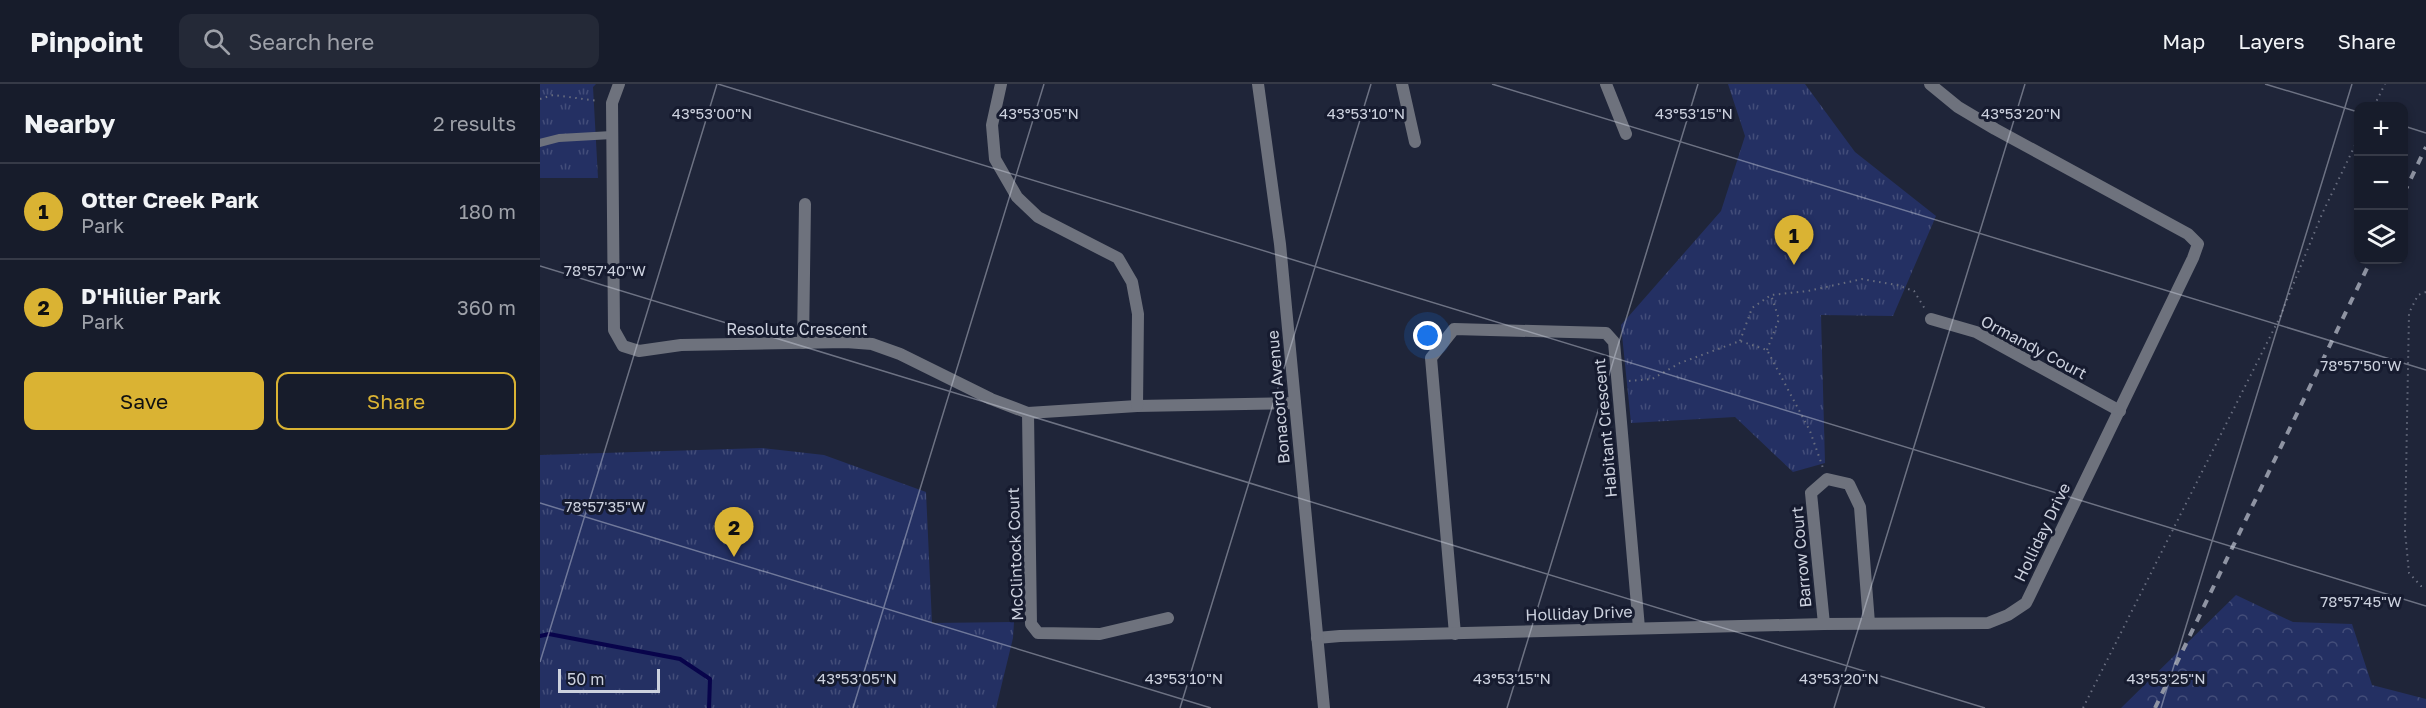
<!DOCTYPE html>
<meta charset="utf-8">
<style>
body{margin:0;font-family:"Golos Text",sans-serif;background:#242937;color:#f1f3f6}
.controls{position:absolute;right:18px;top:18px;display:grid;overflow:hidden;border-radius:12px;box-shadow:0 3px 9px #0003}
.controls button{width:54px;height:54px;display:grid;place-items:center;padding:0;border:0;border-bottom:2px solid #363a47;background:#171c2b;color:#f1f3f6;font:30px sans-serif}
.scale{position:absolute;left:18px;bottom:15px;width:102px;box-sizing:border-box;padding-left:6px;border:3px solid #ccd1de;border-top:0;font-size:16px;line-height:21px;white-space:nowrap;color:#ccd1de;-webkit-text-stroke:4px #161b2f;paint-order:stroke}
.you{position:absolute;left:888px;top:252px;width:21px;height:21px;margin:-15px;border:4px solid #fff;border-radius:50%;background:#1a73e8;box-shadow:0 0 0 9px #1a73e833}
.badge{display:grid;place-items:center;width:39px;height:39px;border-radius:50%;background:#dab333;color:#111;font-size:20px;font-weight:700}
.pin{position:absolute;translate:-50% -50px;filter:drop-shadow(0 2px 3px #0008)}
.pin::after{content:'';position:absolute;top:32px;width:21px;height:18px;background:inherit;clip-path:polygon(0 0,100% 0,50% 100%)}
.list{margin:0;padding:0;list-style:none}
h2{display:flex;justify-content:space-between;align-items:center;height:78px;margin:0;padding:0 24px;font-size:26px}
h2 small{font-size:20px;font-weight:400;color:#9ea1a9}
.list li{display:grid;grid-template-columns:39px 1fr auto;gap:18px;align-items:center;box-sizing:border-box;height:96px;padding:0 24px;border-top:2px solid #363a47}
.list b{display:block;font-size:22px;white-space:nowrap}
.list p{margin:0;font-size:20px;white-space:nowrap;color:#9ea1a9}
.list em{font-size:20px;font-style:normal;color:#9ea1a9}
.actions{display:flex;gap:12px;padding:18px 24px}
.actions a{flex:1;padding:14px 0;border:2px solid #dab333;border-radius:12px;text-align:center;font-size:21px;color:#dab333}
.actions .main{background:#dab333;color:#111}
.icon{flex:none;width:33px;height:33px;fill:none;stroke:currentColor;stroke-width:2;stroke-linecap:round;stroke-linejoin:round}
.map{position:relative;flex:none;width:1886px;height:624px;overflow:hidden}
header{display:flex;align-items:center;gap:36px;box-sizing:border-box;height:84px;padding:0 30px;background:#171c2b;border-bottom:2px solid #363a47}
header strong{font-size:28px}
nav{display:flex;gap:33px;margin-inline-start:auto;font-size:21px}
.search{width:420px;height:54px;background:#242937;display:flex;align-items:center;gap:15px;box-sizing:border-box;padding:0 21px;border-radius:12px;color:#9ea1a9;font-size:22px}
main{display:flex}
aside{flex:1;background:#171c2b}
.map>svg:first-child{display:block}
.forest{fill:url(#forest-crowns)}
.park{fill:url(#park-tufts)}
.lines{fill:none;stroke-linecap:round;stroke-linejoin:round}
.stream{stroke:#08044b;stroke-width:4}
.path{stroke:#686d7f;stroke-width:2;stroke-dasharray:1.5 4.5;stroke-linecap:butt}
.service{stroke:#6e727d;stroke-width:8}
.minor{stroke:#6e727d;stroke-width:12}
.tertiary{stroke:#6e727d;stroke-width:12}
.rail{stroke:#8f94a3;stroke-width:4;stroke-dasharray:8 8;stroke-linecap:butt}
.ticks{fill:none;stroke:#ccd1de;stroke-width:1.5;stroke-opacity:0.45}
.labels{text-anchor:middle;stroke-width:6;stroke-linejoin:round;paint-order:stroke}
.street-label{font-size:16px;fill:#ccd1de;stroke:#161b2f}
.ticks-label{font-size:15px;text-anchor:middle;fill:#ccd1de;stroke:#161b2f;stroke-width:6;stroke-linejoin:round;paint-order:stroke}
</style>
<header>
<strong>Pinpoint</strong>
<div class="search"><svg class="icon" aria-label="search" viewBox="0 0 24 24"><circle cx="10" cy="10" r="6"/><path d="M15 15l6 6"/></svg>Search here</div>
<nav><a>Map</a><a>Layers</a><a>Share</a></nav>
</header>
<main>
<aside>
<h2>Nearby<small>2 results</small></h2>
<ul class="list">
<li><span class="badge">1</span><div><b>Otter Creek Park</b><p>Park</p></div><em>180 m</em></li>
<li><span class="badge">2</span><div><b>D'Hillier Park</b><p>Park</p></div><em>360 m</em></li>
</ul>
<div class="actions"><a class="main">Save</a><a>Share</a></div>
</aside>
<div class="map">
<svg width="1886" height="624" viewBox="0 0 1886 624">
<defs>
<pattern id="forest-crowns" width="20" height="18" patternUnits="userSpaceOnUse" patternTransform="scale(1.5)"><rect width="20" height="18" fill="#243063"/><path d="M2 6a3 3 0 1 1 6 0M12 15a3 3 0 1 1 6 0" fill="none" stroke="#434d79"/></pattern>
<pattern id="park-tufts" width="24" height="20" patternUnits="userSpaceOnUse" patternTransform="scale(1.5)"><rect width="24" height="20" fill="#243063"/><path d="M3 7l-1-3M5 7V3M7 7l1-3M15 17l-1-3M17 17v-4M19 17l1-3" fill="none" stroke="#434d79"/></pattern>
</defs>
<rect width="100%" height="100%" fill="#1f2539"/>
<path class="forest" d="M1696 511 1753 538 1812 540 1832 601 1886 615V624H1581Z"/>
<g class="park">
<path d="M0 0H56L53 3 58 94H0Z"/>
<path d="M1188 0H1265L1315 68 1396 132 1353 232 1281 231 1285 379 1253 388 1195 333 1091 339 1081 241 1181 127 1205 52Z"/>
<path d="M222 364 284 371 386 408 392 539 474 538 473 554 456 624H0V371Z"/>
</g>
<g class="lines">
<path class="stream" d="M0 552 9 550 140 575 170 595 169 624"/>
<g class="path">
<path d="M0 15 13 11 59 17"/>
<path d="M1834 22 1845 0"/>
<path d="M1886 208 1878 211 1869 229 1865 447 1869 489 1881 502H1886"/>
<path d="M1200 257 1212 224 1231 211 1268 207 1322 195 1357 201 1374 207 1385 225"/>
<path d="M1227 266 1239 235 1231 211"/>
<path d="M1089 297 1112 295 1140 279 1200 257 1227 266 1270 347 1283 384"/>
<path d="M1543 624 1740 233 1782 130 1818 55"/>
</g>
<path class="service" d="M0 59 19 54 72 51"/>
<g class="minor">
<path d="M79 0 72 19 74 246 83 262 99 267 141 261 306 258 332 260 360 270 451 315 488 329 597 322 755 319"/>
<path d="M461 0 452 41 455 75 477 113 498 133 578 174 592 198 598 230 597 322"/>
<path d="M862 0 875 58"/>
<path d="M1066 0 1086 50"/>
<path d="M1391 235 1436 248 1580 327"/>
<path d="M263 259 265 120"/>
<path d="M488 329 491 540 498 549 560 550 628 534"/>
<path d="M1284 540 1271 409 1287 395 1309 400 1320 423 1329 539"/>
<path d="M915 550 891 274 914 245 1066 249 1074 258 1099 544"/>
<path d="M777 554 800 552 1284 540 1448 539 1468 531 1486 519 1653 174 1658 160 1648 150 1455 45 1418 23 1390 0"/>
</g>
<path class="tertiary" d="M718 0 740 160 784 624"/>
<g class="rail">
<path d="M1864 109 1886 63"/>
<path d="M1615 624 1831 176"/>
</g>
</g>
<path class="ticks" d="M178 0 1886 522M952 0 1886 286M1725 0 1818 28M1864 42 1886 49M0 182 1445 624M0 419 671 624M0 578 177 0M313 624 504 0M640 624 831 0M967 624 1158 0M1294 624 1485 0M1621 624 1812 0"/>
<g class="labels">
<g class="street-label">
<text x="257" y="251">Resolute Crescent</text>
<text transform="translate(1494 263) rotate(28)" y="6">Ormandy Court</text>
<text transform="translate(738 313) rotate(-95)" y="6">Bonacord Avenue</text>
<text transform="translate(1065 344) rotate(-95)" y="6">Habitant Crescent</text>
<text transform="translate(1502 448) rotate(-64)" y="6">Holliday Drive</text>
<text transform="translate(475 470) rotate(-92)" y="6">McClintock Court</text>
<text transform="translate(1261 473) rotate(-95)" y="6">Barrow Court</text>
<text transform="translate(1039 529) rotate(-2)" y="6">Holliday Drive</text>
</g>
</g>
<g class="ticks-label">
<text x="172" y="35">43°53'00"N</text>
<text x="499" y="35">43°53'05"N</text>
<text x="826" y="35">43°53'10"N</text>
<text x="1154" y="35">43°53'15"N</text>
<text x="1481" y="35">43°53'20"N</text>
<text x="65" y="192">78°57'40"W</text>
<text x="1821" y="287">78°57'50"W</text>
<text x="65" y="428">78°57'35"W</text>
<text x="1821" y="523">78°57'45"W</text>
<text x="317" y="600">43°53'05"N</text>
<text x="644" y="600">43°53'10"N</text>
<text x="972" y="600">43°53'15"N</text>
<text x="1299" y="600">43°53'20"N</text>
<text x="1626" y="600">43°53'25"N</text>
</g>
</svg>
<div class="controls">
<button>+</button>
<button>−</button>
<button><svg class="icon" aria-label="layers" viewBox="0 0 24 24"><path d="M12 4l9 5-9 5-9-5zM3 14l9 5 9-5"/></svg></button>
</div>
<div class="scale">50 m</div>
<div class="you"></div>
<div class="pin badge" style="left:1254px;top:181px">1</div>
<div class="pin badge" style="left:194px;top:473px">2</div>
</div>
</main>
